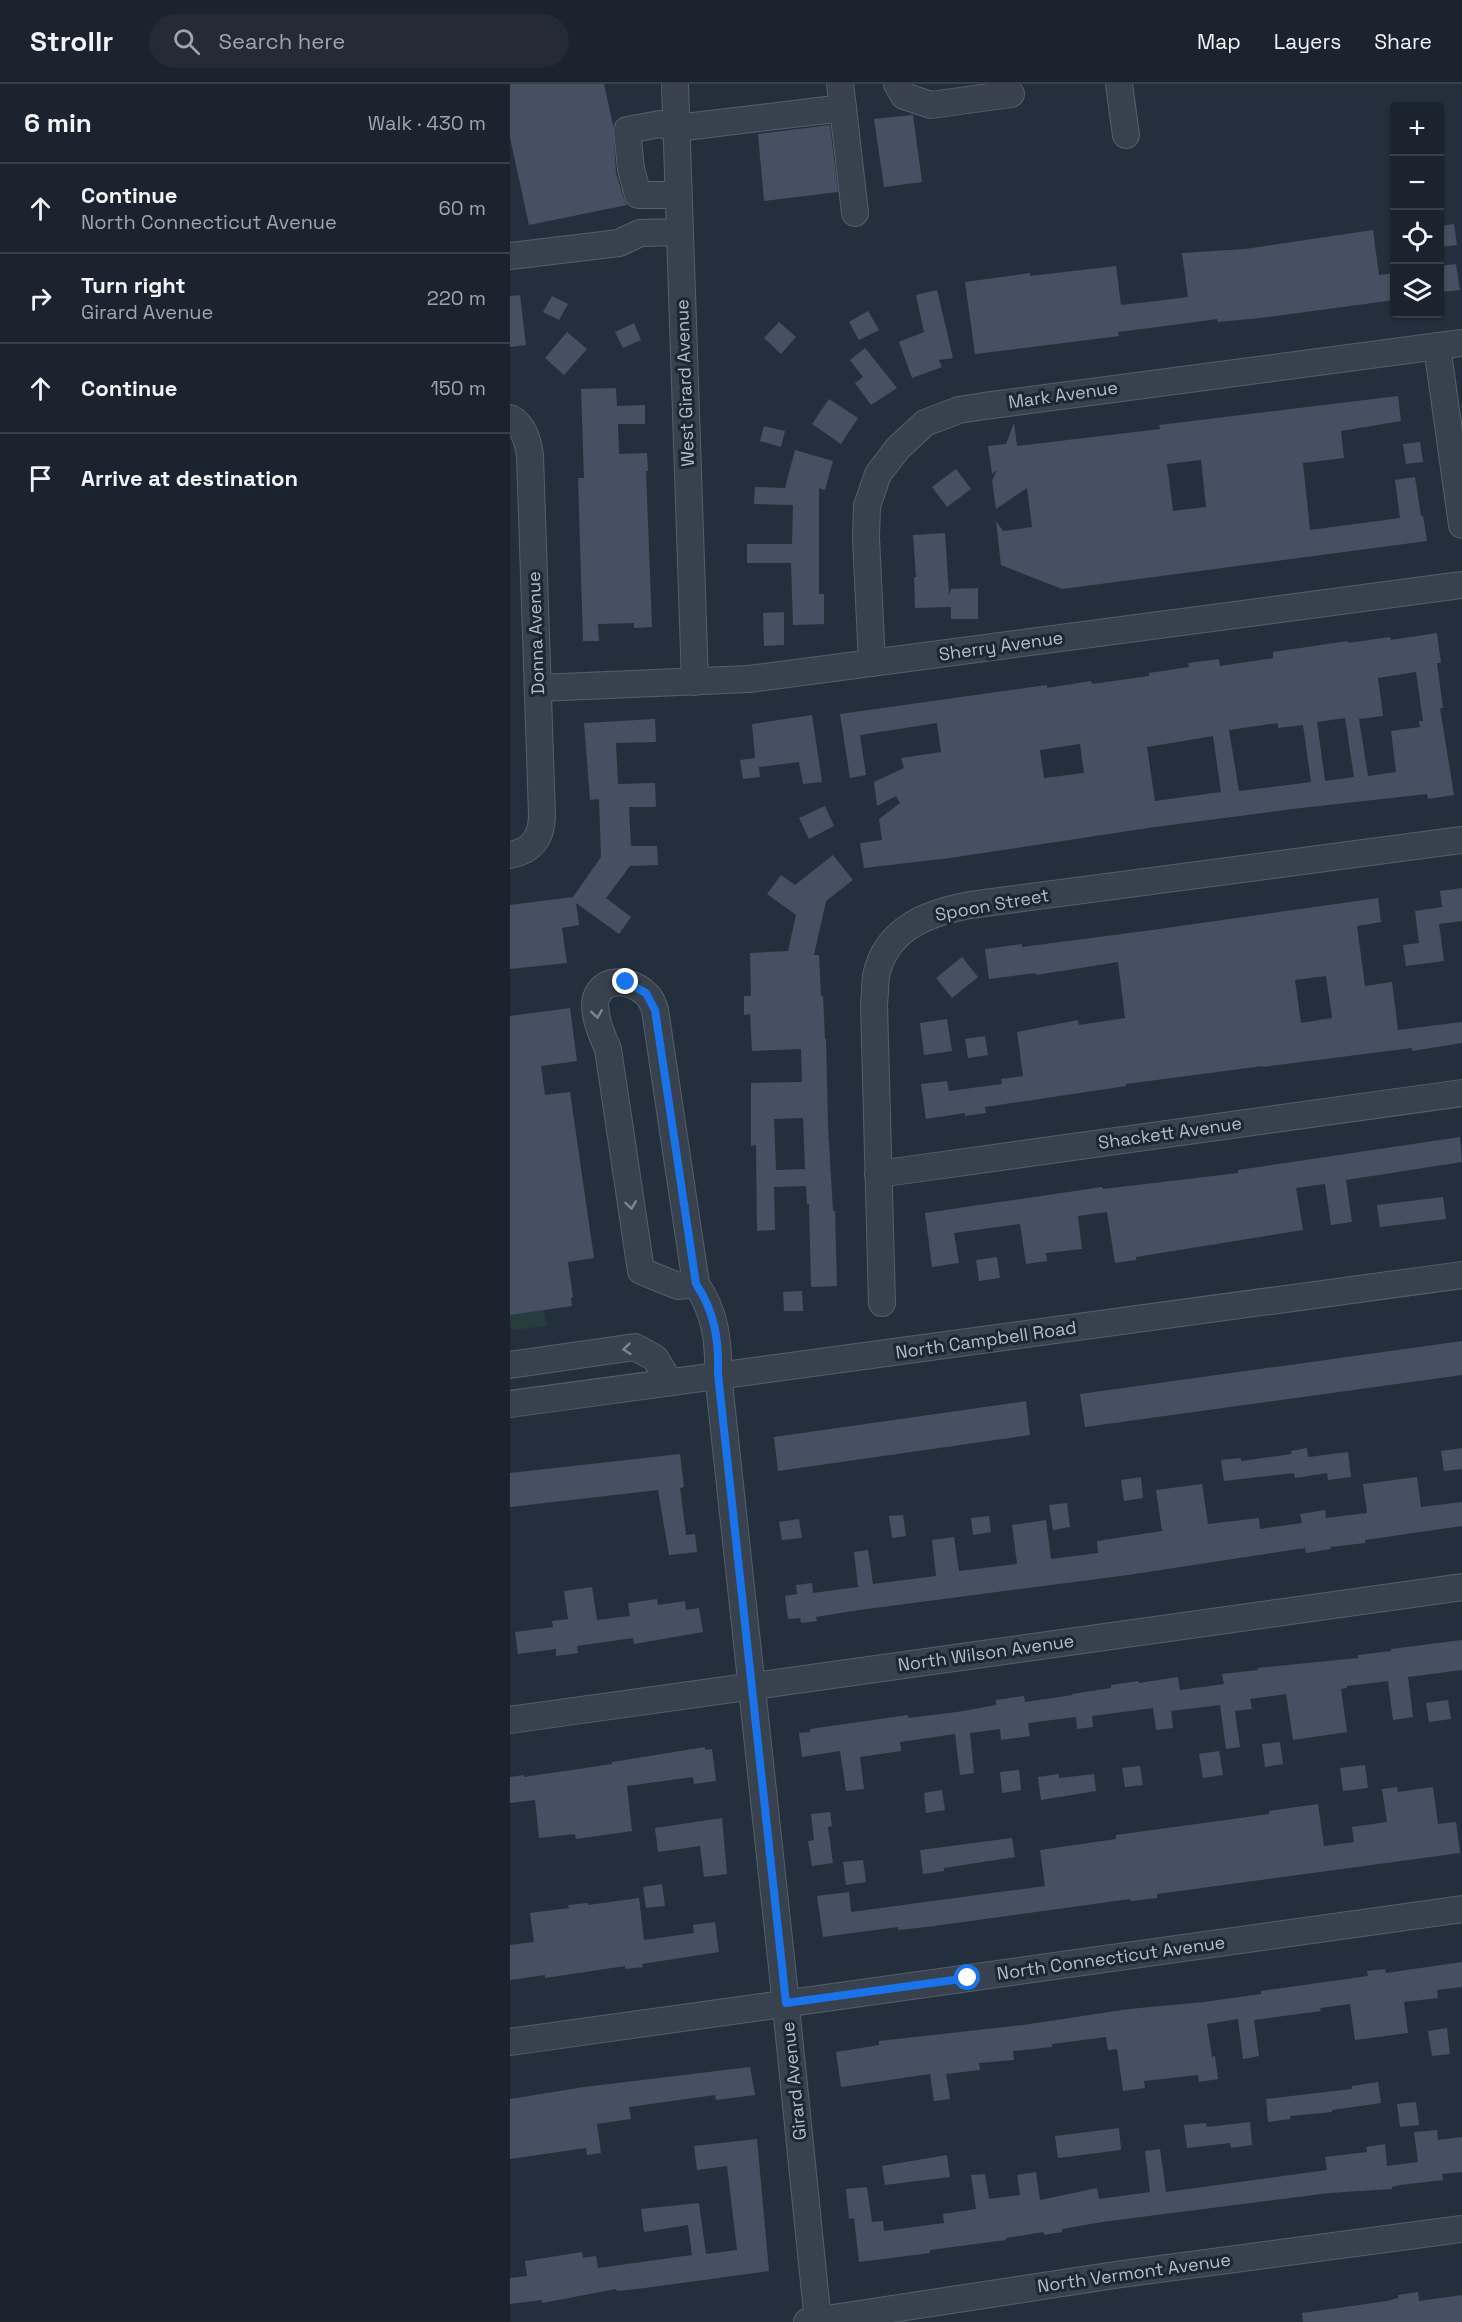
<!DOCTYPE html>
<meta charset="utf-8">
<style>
body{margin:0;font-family:"Space Grotesk",sans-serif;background:#242b36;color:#f1f3f6}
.controls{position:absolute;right:18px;top:18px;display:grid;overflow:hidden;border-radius:6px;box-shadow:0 2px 4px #0004}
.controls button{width:54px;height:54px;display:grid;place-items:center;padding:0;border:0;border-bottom:2px solid #39404a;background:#1b232e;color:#f1f3f6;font:30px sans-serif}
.stop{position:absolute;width:18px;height:18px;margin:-14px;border:4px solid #1a73e8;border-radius:50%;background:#fff}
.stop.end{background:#1a73e8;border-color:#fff;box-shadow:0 2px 6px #0008}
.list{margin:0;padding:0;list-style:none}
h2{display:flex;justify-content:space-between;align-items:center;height:78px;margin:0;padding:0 24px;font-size:26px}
h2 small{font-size:20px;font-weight:400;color:#a0a4aa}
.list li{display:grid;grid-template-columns:39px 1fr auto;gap:18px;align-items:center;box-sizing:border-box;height:90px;padding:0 24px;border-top:2px solid #39404a}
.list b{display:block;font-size:22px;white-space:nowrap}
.list p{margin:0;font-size:20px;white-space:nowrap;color:#a0a4aa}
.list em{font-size:20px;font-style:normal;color:#a0a4aa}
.icon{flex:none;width:33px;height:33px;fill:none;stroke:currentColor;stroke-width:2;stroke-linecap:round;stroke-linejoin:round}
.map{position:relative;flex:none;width:952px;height:2238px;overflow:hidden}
header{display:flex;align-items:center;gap:36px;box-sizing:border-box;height:84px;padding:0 30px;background:#1b232e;border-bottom:2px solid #39404a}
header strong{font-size:28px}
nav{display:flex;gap:33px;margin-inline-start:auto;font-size:21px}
.search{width:420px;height:54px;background:#242b36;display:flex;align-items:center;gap:15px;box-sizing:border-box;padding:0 21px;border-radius:33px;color:#a0a4aa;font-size:22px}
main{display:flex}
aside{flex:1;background:#1b232e}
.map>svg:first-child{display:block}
.green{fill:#263c3f}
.building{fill:#455162;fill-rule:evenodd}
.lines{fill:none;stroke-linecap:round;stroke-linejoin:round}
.minor-casing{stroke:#565f6c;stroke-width:28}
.minor{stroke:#38414e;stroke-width:26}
.oneway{stroke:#7c8592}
.route{stroke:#1a73e8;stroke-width:8}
.labels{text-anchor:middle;stroke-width:6;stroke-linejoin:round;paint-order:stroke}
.street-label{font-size:18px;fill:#b4bcc9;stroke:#1d2633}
</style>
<header>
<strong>Strollr</strong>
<div class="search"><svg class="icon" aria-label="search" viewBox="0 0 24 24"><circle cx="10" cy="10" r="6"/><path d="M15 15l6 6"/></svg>Search here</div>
<nav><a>Map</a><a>Layers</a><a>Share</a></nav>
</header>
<main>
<aside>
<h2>6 min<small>Walk · 430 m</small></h2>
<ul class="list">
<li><svg class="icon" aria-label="ahead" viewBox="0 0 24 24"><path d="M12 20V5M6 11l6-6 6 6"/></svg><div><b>Continue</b><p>North Connecticut Avenue</p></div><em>60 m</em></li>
<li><svg class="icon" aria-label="right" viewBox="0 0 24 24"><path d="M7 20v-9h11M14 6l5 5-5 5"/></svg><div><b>Turn right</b><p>Girard Avenue</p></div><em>220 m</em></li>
<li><svg class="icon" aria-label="ahead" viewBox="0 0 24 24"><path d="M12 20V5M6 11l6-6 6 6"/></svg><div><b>Continue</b></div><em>150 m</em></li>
<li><svg class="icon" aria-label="arrive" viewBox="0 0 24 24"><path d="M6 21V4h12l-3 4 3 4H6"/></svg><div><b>Arrive at destination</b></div></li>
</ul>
</aside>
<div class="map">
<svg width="952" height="2238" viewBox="0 0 952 2238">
<rect width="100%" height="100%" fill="#242f3e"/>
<path class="green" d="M34 1226 37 1242 1 1246 0 1231Z"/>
<g class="building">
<path d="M0 0H94L103 41 106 89 114 115 117 121 19 141 0 54Z"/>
<path d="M403 31 412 98 374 103 364 35Z"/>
<path d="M320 41 328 108 254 117 248 50Z"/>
<path d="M944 140 947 161 931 163 930 142Z"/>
<path d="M863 146 869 191 885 189V216L750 234 708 238 707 235 663 241 608 248 609 252 465 270 455 198 520 189V192L606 182 611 221 647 217 678 213 672 169 735 165Z"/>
<path d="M946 180 950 206 930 208V182Z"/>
<path d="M427 206 443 274 429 276 432 283 402 294 389 258 414 248 406 211Z"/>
<path d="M10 211 16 261 0 263V212Z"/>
<path d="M42 212 58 220 49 236 33 228Z"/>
<path d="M358 227 369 246 349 256 339 238Z"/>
<path d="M269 238 286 253 271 270 254 254Z"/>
<path d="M124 239 131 256 113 264 105 248Z"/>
<path d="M57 248 77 265 54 291 35 274Z"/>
<path d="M355 264 387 304 361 321 345 299 353 293 340 276Z"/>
<path d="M106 304 107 322 135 321V340H108L109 370 137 369 138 387H136L142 543 124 544V539L88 540 89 557H73L68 394H74L71 305Z"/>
<path d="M888 312 891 337 831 347 834 374 793 379 800 446 890 434 885 396 905 393 911 432H913L917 457 552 505 491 481 486 437 493 447 522 443 517 404 486 425 482 397 487 386 482 390 478 362 496 360 504 339 507 362 650 345 649 341ZM691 376 696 423 663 427 657 380Z"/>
<path d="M319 315 348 334 331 360 302 340Z"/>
<path d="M254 342 275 347 271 363 250 357Z"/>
<path d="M910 358 913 378 896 380 893 360Z"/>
<path d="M285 366 323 377 315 406 309 404V510H314V540L283 541 281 479H237V460H282L283 421 244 420 245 403 275 404Z"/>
<path d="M446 385 461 405 437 423 422 403Z"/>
<path d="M435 449 439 511 441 505 468 504V535H441V523L405 524 404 493H406L403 451Z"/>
<path d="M274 528V561L254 562 253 529Z"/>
<path d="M927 549 931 579H927L933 624H930L944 711 918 715 917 710 782 725 645 743 440 774 354 784 350 759 372 756 369 735 390 719 386 712 367 722 364 698 394 684 391 674 431 668 427 639 350 651 356 691 340 694 330 630 537 601V604L581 597 582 600 639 592V589L679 583 678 579 709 575 710 582 763 574V568L838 557V559L880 553 881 556ZM906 588 913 637H909L910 643 881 647 886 688 858 692 849 635 873 632 868 594ZM835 634 844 693 815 697 807 638ZM768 639V644L793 641 801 698 729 707 719 646ZM703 652 711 708 645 717 637 663ZM570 660 574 689 534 694 530 666Z"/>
<path d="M302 631 312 698 293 700 289 678 249 683 250 693 233 695 230 676 245 674 242 640Z"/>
<path d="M145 635 146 658 106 659 108 700 145 699 146 723H119L121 762H147L148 781 120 782 96 814 121 833 109 850 66 819 69 841 52 844 57 879 0 885V821L63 813 91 773 89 715 80 716 74 639Z"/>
<path d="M315 722 324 742 299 755 289 734Z"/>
<path d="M323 771 343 796 316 817 304 871H309L311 912H313L315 955H316L318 1042 323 1127H325L327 1202 301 1203 299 1120H297L296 1102 264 1103 265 1146 247 1147 246 1061 241 1062V999L292 998 291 965 242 967 240 930 234 931V912H241L240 869 278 867 286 831 257 810 271 791 285 801ZM293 1034 295 1085 266 1086 264 1035Z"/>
<path d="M952 804V837L929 840 934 877 896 882 893 861 909 859 905 827 932 823 930 807Z"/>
<path d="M868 814 871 838 847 842 855 902 882 898 888 946 952 938V959L902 967V964L753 983V982L616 1000V1002L475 1023 476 1029 455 1032V1029L416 1035 411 1000 437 997 439 1007 492 1000 491 995 513 992 507 948 568 936 569 941 615 934 608 878 526 891V889L479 895 475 865 512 860V863L642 846ZM816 892 822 934 791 939 785 896Z"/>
<path d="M452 873 468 893 442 914 426 894Z"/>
<path d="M60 924 67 977 31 982 35 1011 60 1008 84 1174 58 1178 63 1213 61 1214 62 1222 0 1231V932Z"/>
<path d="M437 935 442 967 414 971 410 939Z"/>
<path d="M475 952 478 971 458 974 455 955Z"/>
<path d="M950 1053 952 1078 836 1096 842 1138 821 1141 815 1100 786 1104 793 1146 626 1173V1176L605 1179 597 1128 568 1132 572 1165 536 1169 537 1177 516 1180 510 1140 444 1149 449 1179 422 1183 415 1129 592 1103 593 1105 728 1089V1086Z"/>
<path d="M933 1113 936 1135 870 1143 867 1121Z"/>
<path d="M487 1173 490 1194 469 1197 466 1176Z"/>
<path d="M292 1207 293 1227H274L273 1208Z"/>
<path d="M952 1257V1291L575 1343 570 1310Z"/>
<path d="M516 1317 520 1351 268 1387 264 1353Z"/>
<path d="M797 1364 798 1373 838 1368 841 1393 818 1396 817 1389 785 1394 784 1389 714 1397 711 1376 731 1374V1377L782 1370 781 1367Z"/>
<path d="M952 1364V1385L934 1387 931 1367Z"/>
<path d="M170 1370 174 1403 170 1404 176 1451 185 1450 187 1468 159 1471 148 1406 0 1423V1389Z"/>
<path d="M631 1393 633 1414 614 1417 611 1396Z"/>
<path d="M907 1393 911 1423 952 1418V1442L855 1456V1459L820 1463 821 1465 796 1469 795 1464 618 1491 349 1526 306 1533 307 1537 291 1539 290 1534 278 1535 275 1512 287 1510 286 1501 302 1499 303 1509 348 1503 344 1468 358 1466 363 1500 426 1492 422 1456 444 1453 449 1487 507 1480 502 1441 536 1436 541 1475 588 1469 587 1457 652 1447 646 1406 692 1400 698 1440 749 1434 750 1445 792 1439 790 1430 815 1426 816 1434 857 1429 853 1400Z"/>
<path d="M557 1419 560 1443 543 1446 539 1421Z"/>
<path d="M393 1431 396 1452 382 1454 379 1432Z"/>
<path d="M479 1432 481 1448 463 1451 461 1434Z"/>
<path d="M289 1435 292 1454 272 1456 269 1438Z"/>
<path d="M82 1503 87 1536 120 1532 118 1519 147 1515 148 1521 175 1517 176 1526 189 1524 193 1548 124 1560 123 1554 67 1562 68 1569 46 1572V1565L8 1570 5 1548 43 1543 42 1537 58 1535 54 1507Z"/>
<path d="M952 1556V1586L898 1593 903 1633 883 1636 878 1597 837 1602V1604L831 1605 837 1648 783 1656 776 1610 740 1615 742 1625 725 1627 730 1663 716 1665 710 1621 661 1627 663 1644 646 1646 643 1624 582 1632 583 1643 567 1645 566 1633 518 1639 520 1652 491 1656 490 1645 460 1649 464 1689 450 1691 445 1650 390 1658 391 1667 350 1673 354 1705 336 1707 330 1667 292 1673 289 1649 300 1648V1645L398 1631V1634L447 1628 486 1621V1616L514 1612 515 1618 563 1611 562 1610 601 1604V1601L628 1597 629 1599 668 1593 670 1606 714 1600 712 1590 748 1586V1584L848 1574V1571L881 1567V1565Z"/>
<path d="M938 1616 941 1635 919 1638 916 1619Z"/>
<path d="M770 1658 773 1680 755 1683 752 1660Z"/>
<path d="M195 1663V1666L202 1665 206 1697 184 1700 183 1693 117 1702 122 1747 66 1755 65 1750 29 1754 25 1716 0 1719V1693L14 1691V1693L102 1680V1678Z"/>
<path d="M709 1667 713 1691 693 1694 689 1670Z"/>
<path d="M855 1681 858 1704 833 1707 830 1684Z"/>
<path d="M630 1682 633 1701 615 1703 612 1684Z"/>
<path d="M509 1686 511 1706 492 1709 490 1688Z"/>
<path d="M549 1690V1694L584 1690 586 1707 531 1716 528 1693Z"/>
<path d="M887 1703 888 1708 923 1703 928 1740 946 1738 950 1769 647 1810V1814L621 1817 620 1815 417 1843 388 1846V1843L313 1853 307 1812 339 1808 341 1828 535 1802 530 1766 606 1755V1751L759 1730V1727L808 1720 814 1762 844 1758 842 1743 877 1738 872 1705Z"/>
<path d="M432 1706 435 1726 416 1729 414 1709Z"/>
<path d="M320 1728 322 1742 318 1743 323 1779 302 1782 298 1757 304 1756 301 1730Z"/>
<path d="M212 1734 217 1790 194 1793 190 1762 148 1768 145 1744Z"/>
<path d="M502 1754 505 1773 434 1784V1787L413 1790 410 1766Z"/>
<path d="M353 1776 356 1798 336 1801 333 1778Z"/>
<path d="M152 1800 155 1822 136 1824 133 1803Z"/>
<path d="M129 1814 134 1856 184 1849 183 1841 205 1838 209 1868 132 1880 133 1883 115 1885V1882L35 1894V1891L0 1896V1861L24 1858 20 1829 59 1824 58 1821 78 1819V1821Z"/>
<path d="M952 1878V1903L927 1906 928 1914 894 1918 898 1949 845 1956 840 1920 810 1924 811 1927 744 1936 749 1972 733 1975 728 1935 697 1940 702 1973 705 1972 708 1995 689 1998 688 1991 634 1997 635 2004 613 2007 607 1965 598 1966 596 1953 542 1960V1963L503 1967 504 1976 469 1979 470 1986 436 1990 440 2015 424 2017 420 1990 331 2003 326 1968 369 1961V1957L513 1941 619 1925 694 1918 751 1910V1907L858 1892 857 1887 875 1885 876 1889Z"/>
<path d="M937 1944 940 1970 922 1972 918 1947Z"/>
<path d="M240 1983 245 2011 206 2016 205 2011 119 2023 121 2035 87 2040 91 2069 77 2071 76 2064 0 2075V2015L74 2003Z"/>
<path d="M868 1998 871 2019 822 2026V2028L780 2032V2035L758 2038 756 2015 842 2005V2002Z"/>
<path d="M906 2018 909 2041 890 2043 887 2020Z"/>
<path d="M740 2038 742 2061 721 2064 720 2059 677 2064 674 2041 696 2039 697 2043Z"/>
<path d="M609 2044 611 2066 548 2074 545 2052Z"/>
<path d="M927 2046 928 2056 952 2053V2088L932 2090 933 2096 890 2101 882 2103V2105L819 2109 592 2138 552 2145V2148L534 2151V2148L496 2154V2156L420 2166V2169L349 2178 344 2134 339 2135 336 2105 357 2103 362 2138 373 2137 374 2147 434 2139 433 2130 466 2125 461 2091 475 2090 479 2115 510 2111 507 2091 526 2088 530 2116 587 2104 589 2115 640 2108 635 2067 650 2065 656 2108 817 2086 815 2073 857 2068 856 2063 875 2060 877 2082 908 2078 904 2048Z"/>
<path d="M247 2055 259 2187 135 2204 107 2207 106 2205 32 2219V2216L0 2220V2194L17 2192 15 2177 72 2168 73 2174 86 2172 88 2184 182 2171 178 2141 134 2148 131 2125 189 2119 196 2170 227 2166 217 2082 187 2086 184 2062Z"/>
<path d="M437 2071 440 2093 375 2101 372 2082Z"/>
<path d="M908 2208 909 2217 952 2211V2238H793L792 2229 877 2217 888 2214V2211Z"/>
</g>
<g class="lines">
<defs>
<g id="minor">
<path d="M165 0 185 598"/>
<path d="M387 0 394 12 421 21 501 10"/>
<path d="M609 0 616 51"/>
<path d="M333 24 345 129"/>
<path d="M168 111H128L121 85 117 46 150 40 167 44 333 24 330 0"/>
<path d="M0 172 109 159 130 149 169 148"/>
<path d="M927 262 952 441"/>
<path d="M0 334C14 341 18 357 20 372L32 731C32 753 22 767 0 771"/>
<path d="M362 579 356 454 357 422 368 390 388 364 415 339 449 326 474 322 952 259"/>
<path d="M28 604 239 595 952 501"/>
<path d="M368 1090 952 1009"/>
<path d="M186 1200 168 1202 131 1187 98 965C92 951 85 936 85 920 87 892 121 894 136 910 141 914 143 920 145 926L186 1200C205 1228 209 1257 208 1290L272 1883 308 2238"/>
<path d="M372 1219 364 920C365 911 365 901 366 892 376 844 418 829 460 821L952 756"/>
<path d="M0 1281 125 1263 145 1274 159 1297"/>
<path d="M0 1320 952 1191"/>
<path d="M0 1636 952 1503"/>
<path d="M0 1958 952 1825"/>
<path d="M297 2238 612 2190 952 2145"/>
</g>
</defs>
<use href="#minor" class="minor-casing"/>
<use href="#minor" class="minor"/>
</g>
<defs><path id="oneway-chevron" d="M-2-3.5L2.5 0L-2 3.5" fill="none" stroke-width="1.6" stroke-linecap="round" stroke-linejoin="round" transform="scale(1.5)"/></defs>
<g class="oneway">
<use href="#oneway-chevron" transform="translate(87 930) rotate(81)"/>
<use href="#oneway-chevron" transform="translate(121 1121) rotate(82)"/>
<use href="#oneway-chevron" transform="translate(117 1265) rotate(175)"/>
</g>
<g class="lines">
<path class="route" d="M116 898 136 909 145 926 186 1200C205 1228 209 1257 208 1290L276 1919 458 1894"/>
</g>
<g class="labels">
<g class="street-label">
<text transform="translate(175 299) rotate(-92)" y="6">West Girard Avenue</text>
<text transform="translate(553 311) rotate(-8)" y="6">Mark Avenue</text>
<text transform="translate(26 549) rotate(-92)" y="6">Donna Avenue</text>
<text transform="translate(491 562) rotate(-8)" y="6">Sherry Avenue</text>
<text transform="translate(482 821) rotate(-10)" y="6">Spoon Street</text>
<text transform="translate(660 1049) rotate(-8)" y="6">Shackett Avenue</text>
<text transform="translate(476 1256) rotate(-8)" y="6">North Campbell Road</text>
<text transform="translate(476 1569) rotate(-8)" y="6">North Wilson Avenue</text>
<text transform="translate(601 1874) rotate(-8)" y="6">North Connecticut Avenue</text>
<text transform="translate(284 1997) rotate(-96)" y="6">Girard Avenue</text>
<text transform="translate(624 2189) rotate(-8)" y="6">North Vermont Avenue</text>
</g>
</g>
</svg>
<div class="controls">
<button>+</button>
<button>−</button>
<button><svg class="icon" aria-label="locate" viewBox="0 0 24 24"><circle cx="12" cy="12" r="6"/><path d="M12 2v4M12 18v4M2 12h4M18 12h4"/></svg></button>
<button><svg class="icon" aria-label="layers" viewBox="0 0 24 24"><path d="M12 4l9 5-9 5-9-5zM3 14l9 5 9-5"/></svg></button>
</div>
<div class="stop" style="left:458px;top:1894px"></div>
<div class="stop end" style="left:116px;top:898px"></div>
</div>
</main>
